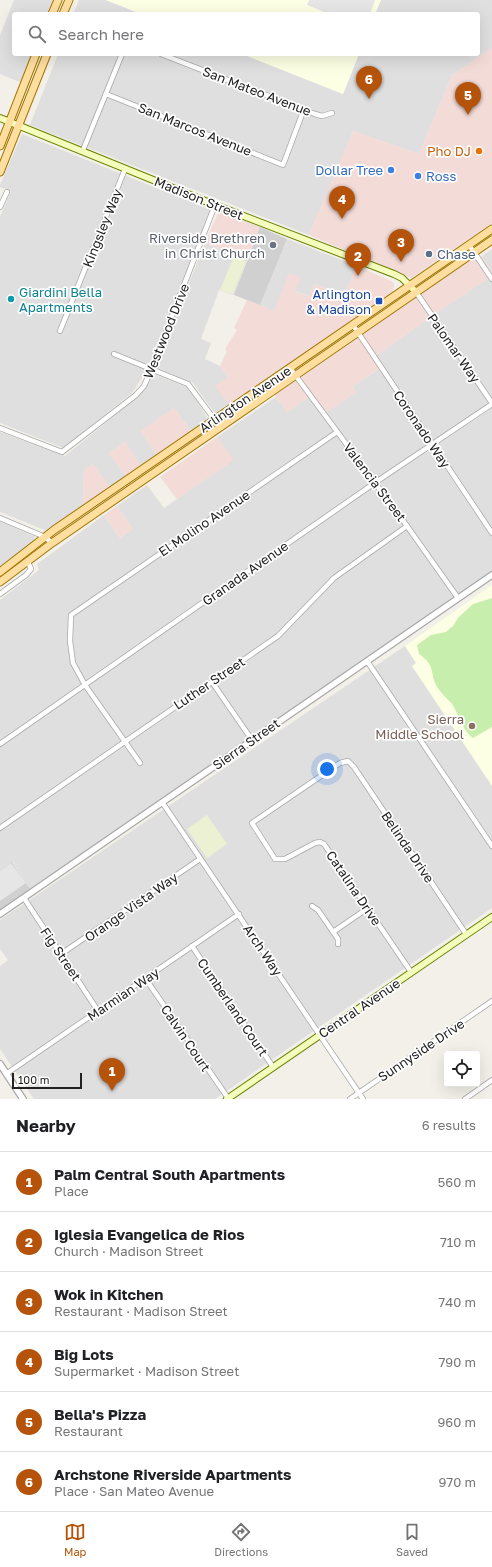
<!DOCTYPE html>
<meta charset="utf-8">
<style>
body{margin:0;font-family:"Golos Text",sans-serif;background:#f2f2f2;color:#202124}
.controls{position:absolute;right:12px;bottom:12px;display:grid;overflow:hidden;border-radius:4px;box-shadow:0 4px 16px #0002}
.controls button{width:36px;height:36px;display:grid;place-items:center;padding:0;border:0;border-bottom:1px solid #e0e0e0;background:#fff;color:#202124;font:20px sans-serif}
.scale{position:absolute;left:12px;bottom:10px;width:70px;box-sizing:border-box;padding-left:4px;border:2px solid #222;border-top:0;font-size:11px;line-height:14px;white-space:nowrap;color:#222;-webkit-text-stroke:3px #fff;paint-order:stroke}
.you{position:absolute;left:327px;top:769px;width:14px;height:14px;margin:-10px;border:3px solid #fff;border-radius:50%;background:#1a73e8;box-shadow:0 0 0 6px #1a73e833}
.badge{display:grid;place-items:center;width:26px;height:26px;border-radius:50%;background:#b45309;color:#fff;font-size:13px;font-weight:700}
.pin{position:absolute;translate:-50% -33px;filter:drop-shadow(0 1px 2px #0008)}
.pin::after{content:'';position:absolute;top:21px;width:14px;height:12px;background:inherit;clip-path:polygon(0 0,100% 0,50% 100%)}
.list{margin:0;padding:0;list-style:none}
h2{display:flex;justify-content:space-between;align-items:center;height:52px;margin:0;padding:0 16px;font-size:17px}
h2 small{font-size:13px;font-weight:400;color:#757577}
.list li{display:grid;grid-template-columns:26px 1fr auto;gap:12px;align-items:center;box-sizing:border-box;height:60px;padding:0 16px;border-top:1px solid #e0e0e0}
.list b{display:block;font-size:15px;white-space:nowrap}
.list p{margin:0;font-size:13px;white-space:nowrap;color:#757577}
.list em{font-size:13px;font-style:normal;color:#757577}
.icon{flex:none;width:22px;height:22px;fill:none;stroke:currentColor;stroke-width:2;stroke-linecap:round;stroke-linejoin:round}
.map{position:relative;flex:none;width:492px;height:1099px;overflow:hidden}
.search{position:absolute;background:#fff;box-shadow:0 4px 16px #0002;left:12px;right:12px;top:12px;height:44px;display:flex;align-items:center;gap:10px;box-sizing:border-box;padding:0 14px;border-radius:4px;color:#757577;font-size:15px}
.sheet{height:412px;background:#fff}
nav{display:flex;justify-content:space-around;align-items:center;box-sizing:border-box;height:56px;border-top:1px solid #e0e0e0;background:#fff;font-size:11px;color:#757577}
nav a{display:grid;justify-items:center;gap:2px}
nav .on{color:#b45309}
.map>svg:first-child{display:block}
.residential{fill:#e0dfdf}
.commercial{fill:#f3dbd7}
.education{fill:#fdffe4}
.religious{fill:#d0d0d0}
.farmland{fill:#edf1d3}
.grass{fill:#c8eead}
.parking{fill:#e6e6e6}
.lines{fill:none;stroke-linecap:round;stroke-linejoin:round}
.minor-casing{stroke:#a9a9a9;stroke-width:6}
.tertiary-casing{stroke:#a9a9a9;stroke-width:8}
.secondary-casing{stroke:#698100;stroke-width:8}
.primary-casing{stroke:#9f7700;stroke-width:9}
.minor{stroke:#fff;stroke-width:4.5}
.tertiary{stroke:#fff;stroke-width:5.5}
.secondary{stroke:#f4fdbc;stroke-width:6}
.primary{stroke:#ffdea0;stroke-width:7}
.food-dot{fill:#e8710a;stroke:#fff;stroke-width:1.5}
.shop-dot{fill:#3f7fe0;stroke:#fff;stroke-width:1.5}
.worship-dot{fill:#6b7280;stroke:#fff;stroke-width:1.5}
.service-dot{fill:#5c6f8a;stroke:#fff;stroke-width:1.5}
.culture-dot{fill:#0f9aa8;stroke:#fff;stroke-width:1.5}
.transit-dot{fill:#1a4fb4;stroke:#fff;stroke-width:1.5}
.education-dot{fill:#8d6e63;stroke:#fff;stroke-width:1.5}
.labels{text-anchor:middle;stroke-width:3.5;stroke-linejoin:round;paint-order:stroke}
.street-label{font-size:13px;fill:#222;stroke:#fff}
.food-label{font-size:13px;fill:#c56008;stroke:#fff;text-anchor:end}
.shop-label{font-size:13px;fill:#366cbe;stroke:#fff;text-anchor:end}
.worship-label{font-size:13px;fill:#5b616d;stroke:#fff;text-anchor:end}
.service-label{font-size:13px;fill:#4e5e75;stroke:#fff;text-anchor:start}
.culture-label{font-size:13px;fill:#0d838f;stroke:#fff;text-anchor:start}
.transit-label{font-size:13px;fill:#164399;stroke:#fff;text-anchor:end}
.education-label{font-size:13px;fill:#785e54;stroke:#fff;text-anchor:end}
</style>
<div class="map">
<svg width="492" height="1099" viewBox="0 0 492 1099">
<rect width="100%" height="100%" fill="#f2f0e8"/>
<g class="residential">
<path d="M14 0H56L50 14H14V54H34L22 83 0 74V35Z"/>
<path d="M79 0H106L141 14H73Z"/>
<path d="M381 0H492V48L452 75 419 154 353 131 309 235 30 125 58 54H242L343 94 359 54H478V14H375Z"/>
<path d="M22 134 211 210 150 364 133 392 63 448 0 423V217L11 191 0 187V185Z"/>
<path d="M287 239 357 266 344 295 314 284 310 296 295 291 300 278 274 312 260 305Z"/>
<path d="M205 243 247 259 234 295 219 290 201 339 211 343 205 359 220 366 228 377 229 406 218 413 214 412 193 383 155 367Z"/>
<path d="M492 249V272L482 256Z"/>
<path d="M492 276V572L30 889 13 862 0 871V600L39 570 37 564 104 515 120 538 133 529 117 506 147 485 164 508 233 460 217 437 276 397 287 412 311 396 356 392 353 386 382 367 376 356 433 315Z"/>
<path d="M154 374 189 388 208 419 191 431 174 408 141 431 157 456 141 466 125 442 109 453 126 477 110 487 93 464 84 470 83 506 49 530 47 531 0 512V432L65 456 140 395Z"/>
<path d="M0 521 35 537 34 542 0 566Z"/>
<path d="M405 646 416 663 412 666 492 786V908L215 1099H34L0 1049V966L8 960 0 949V920Z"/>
</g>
<g class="commercial">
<path d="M492 48V223L411 278 309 235 353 131 419 154 452 75Z"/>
<path d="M219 211 260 227 247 259 205 243Z"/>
<path d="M482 256 492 272V276L433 315 376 356 383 366 353 386 356 392 325 414 311 396 287 412 274 394 469 261Z"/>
<path d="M357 266 393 282 394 285 393 292 229 406 215 386 228 377 220 366 227 351 225 349 237 330 234 328 247 300 274 311 289 273 301 278 295 291 309 296 314 284 344 295Z"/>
<path d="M174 408 191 431 157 456 141 431Z"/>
<path d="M217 437 234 460 177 499 160 477Z"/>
<path d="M125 442 141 466 126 477 109 453Z"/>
<path d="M93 464 110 487 83 506 84 470Z"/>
<path d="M117 506 133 529 120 538 104 515Z"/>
</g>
<g class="education">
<path d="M106 0H381L375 14H141Z"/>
<path d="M242 54H359L343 94Z"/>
<path d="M492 585V786L412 666 416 663 405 646Z"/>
</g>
<g class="religious">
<path d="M260 227 287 239 260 305 234 295Z"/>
<path d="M12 862 30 889 0 910V871Z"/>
</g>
<g class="farmland">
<path d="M234 256 246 261 233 294 220 290Z"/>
<path d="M207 815 227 844 207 858 187 829Z"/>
</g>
<path class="grass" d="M492 598V727L473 738C461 729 460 716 452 704 446 697 441 694 436 685 430 671 435 665 419 654L417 645 431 635 446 632 453 626 458 618 473 604Z"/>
<g class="parking">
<path d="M309 0H375L370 14H329L307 5Z"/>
<path d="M11 863 26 883 0 901V871Z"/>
</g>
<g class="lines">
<defs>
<g id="minor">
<path d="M161 54 315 114 322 116 332 113"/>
<path d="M106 94 283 165 304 109"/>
<path d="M83 150 122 54"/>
<path d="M0 207 7 192"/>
<path d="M469 245 492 279"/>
<path d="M416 292 492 403"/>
<path d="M353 325 492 533"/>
<path d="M60 331 125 169"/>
<path d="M114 354 188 384 220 427"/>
<path d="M290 368 407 526 458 598"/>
<path d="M0 428 62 452 136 395 144 386 151 370 215 205"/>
<path d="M0 518 45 537 52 543"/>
<path d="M0 594 26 575 31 569 28 562"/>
<path d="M367 661 492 846"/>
<path d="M212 682 252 740"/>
<path d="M0 744 376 482 492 404"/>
<path d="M140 763 85 685 73 663 70 641 71 615 337 432"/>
<path d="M162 802 363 1099"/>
<path d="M0 828 278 636 334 578 407 526"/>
<path d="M24 898 98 1011"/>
<path d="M312 906 318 910 338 939V944"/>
<path d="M333 932 368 908"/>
<path d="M192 946 273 1067"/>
<path d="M61 954 200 859"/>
<path d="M411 972 324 844 320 842 315 843 285 859H275L252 823 340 763 348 761 354 767 466 934"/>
<path d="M145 978 228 1098"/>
<path d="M6 1074 239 914"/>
<path d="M350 1099 492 1001"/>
<path d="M465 1099 492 1080"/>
</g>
<g id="tertiary">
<path d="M0 914 492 575"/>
<path d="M0 1064 23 1099"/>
</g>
<g id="secondary">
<path d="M0 118 215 205 394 274 402 278 416 292"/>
<path d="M227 1099 492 917"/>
</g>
<g id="primary">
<path d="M52 14 58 0"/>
<path d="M63 14 69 0"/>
<path d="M0 146 36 54"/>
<path d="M0 172 47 54"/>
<path d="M0 572 54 530 492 229"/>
<path d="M0 582 52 543 492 240"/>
</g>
</defs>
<use href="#minor" class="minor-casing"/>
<use href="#tertiary" class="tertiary-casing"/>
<use href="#secondary" class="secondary-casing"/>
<use href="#primary" class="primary-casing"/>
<use href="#minor" class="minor"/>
<use href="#tertiary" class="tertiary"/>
<use href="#secondary" class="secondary"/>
<use href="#primary" class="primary"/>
</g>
<circle class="food-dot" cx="479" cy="151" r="4"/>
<g class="shop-dot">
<circle cx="391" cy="170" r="4"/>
<circle cx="418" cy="176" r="4"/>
</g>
<circle class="worship-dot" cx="273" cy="245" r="4"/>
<circle class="service-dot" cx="429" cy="254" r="4"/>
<circle class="culture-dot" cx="11" cy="299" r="4"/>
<rect class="transit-dot" x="375" y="297" width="8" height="8" rx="2"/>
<circle class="education-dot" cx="472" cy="726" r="4"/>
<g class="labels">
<g class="street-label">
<text transform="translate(257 91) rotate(21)" y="5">San Mateo Avenue</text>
<text transform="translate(195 129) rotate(22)" y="5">San Marcos Avenue</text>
<text transform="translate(199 198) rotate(22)" y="5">Madison Street</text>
<text transform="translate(102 228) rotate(-68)" y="5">Kingsley Way</text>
<text transform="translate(166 331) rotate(-68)" y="5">Westwood Drive</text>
<text transform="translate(454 348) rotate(55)" y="5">Palomar Way</text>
<text transform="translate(245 399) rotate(-34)" y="5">Arlington Avenue</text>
<text transform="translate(422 429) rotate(56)" y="5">Coronado Way</text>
<text transform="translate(375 482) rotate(53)" y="5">Valencia Street</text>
<text transform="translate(204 523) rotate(-34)" y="5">El Molino Avenue</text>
<text transform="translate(245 573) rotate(-35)" y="5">Granada Avenue</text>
<text transform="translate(209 683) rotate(-34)" y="5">Luther Street</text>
<text transform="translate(246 744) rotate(-35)" y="5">Sierra Street</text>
<text transform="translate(408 847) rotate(56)" y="5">Belinda Drive</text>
<text transform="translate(354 888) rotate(56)" y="5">Catalina Drive</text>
<text transform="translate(131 907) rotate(-35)" y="5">Orange Vista Way</text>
<text transform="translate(263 950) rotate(56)" y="5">Arch Way</text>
<text transform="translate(61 954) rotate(56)" y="5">Fig Street</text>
<text transform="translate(123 994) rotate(-34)" y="5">Marmian Way</text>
<text transform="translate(233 1007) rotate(56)" y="5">Cumberland Court</text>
<text transform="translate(359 1008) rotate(-34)" y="5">Central Avenue</text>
<text transform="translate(186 1038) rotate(56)" y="5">Calvin Court</text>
<text transform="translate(421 1050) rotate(-34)" y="5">Sunnyside Drive</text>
</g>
<g class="food-label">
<text x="471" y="156">Pho DJ</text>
</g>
<g class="shop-label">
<text x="383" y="175">Dollar Tree</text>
<text x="426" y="181" text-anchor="start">Ross</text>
</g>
<g class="worship-label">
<text x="265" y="243">Riverside Brethren<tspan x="265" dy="15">in Christ Church</tspan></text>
</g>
<g class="service-label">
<text x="437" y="259">Chase</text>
</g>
<g class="culture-label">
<text x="19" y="297">Giardini Bella<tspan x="19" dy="15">Apartments</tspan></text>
</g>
<g class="transit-label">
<text x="371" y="299">Arlington<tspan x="371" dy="15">&amp; Madison</tspan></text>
</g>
<g class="education-label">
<text x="464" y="724">Sierra<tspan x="464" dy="15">Middle School</tspan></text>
</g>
</g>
</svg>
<div class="controls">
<button><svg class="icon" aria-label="locate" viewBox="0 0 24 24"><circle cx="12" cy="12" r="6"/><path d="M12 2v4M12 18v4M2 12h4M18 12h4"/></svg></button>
</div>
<div class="scale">100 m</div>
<div class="you"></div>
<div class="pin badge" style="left:112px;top:1091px">1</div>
<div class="pin badge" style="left:358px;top:276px">2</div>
<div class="pin badge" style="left:401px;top:262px">3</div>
<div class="pin badge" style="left:342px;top:219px">4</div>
<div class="pin badge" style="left:468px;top:115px">5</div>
<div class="pin badge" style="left:369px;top:99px">6</div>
<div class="search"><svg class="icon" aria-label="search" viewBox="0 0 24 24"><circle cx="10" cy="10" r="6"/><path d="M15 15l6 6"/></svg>Search here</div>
</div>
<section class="sheet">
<h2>Nearby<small>6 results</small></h2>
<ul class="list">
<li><span class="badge">1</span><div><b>Palm Central South Apartments</b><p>Place</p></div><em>560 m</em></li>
<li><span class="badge">2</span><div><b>Iglesia Evangelica de Rios</b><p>Church · Madison Street</p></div><em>710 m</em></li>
<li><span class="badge">3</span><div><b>Wok in Kitchen</b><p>Restaurant · Madison Street</p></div><em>740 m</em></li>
<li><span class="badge">4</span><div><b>Big Lots</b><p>Supermarket · Madison Street</p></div><em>790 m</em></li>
<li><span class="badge">5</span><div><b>Bella's Pizza</b><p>Restaurant</p></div><em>960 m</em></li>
<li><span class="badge">6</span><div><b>Archstone Riverside Apartments</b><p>Place · San Mateo Avenue</p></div><em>970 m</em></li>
</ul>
</section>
<nav>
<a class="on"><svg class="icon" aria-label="map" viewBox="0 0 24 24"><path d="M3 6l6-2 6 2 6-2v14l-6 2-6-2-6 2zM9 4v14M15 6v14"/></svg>Map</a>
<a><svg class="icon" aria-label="directions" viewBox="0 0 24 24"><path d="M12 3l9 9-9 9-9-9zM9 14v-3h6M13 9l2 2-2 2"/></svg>Directions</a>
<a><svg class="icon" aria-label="saved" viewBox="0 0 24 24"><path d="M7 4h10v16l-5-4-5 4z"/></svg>Saved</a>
</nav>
